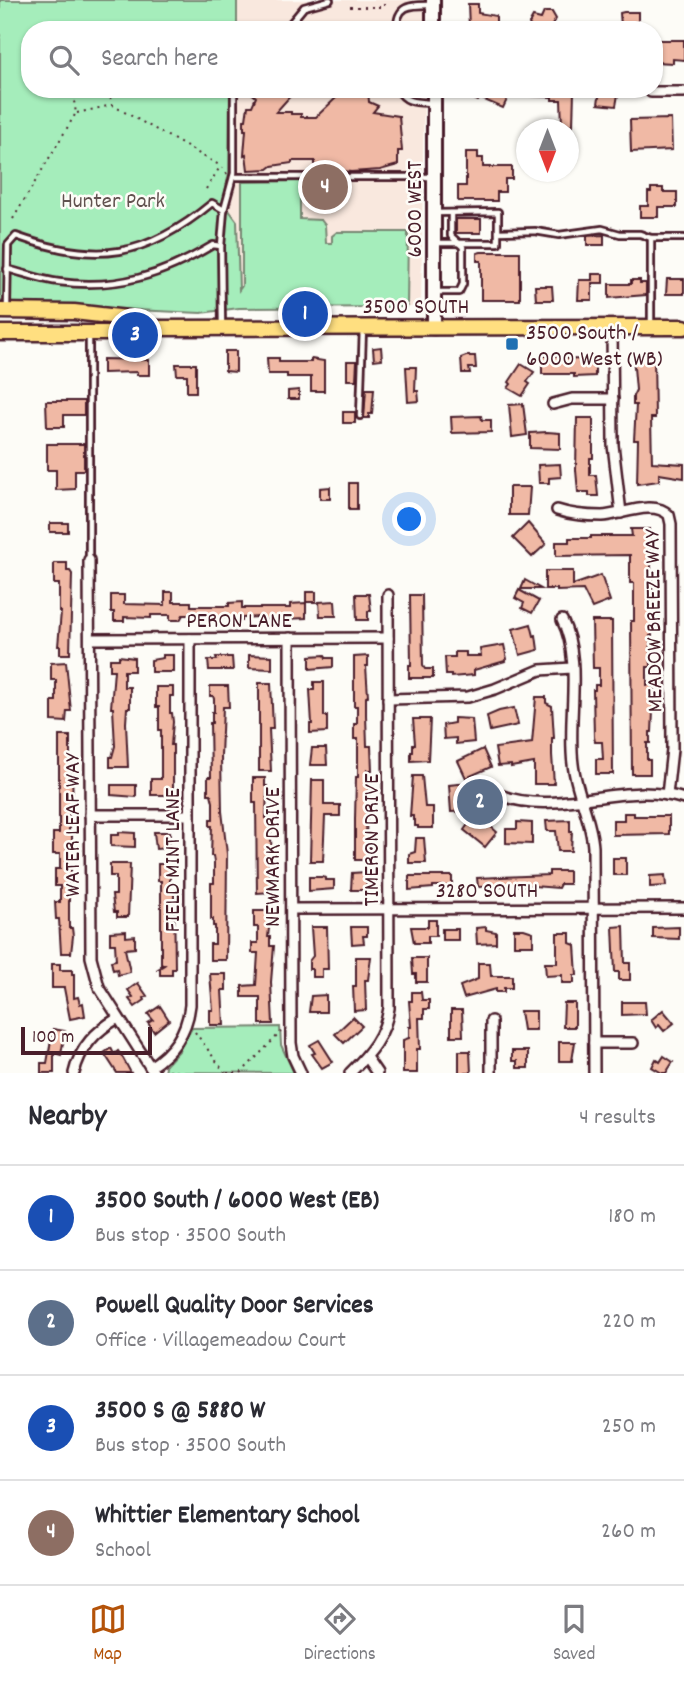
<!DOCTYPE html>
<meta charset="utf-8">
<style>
body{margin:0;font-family:Dekko,sans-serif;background:#f2f2f3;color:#2b2b33}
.compass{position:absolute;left:516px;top:119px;width:63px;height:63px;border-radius:50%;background:#fff;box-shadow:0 2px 5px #0004;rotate:180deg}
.scale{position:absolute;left:21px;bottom:18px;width:131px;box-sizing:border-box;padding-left:7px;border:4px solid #4a1f2b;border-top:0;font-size:19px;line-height:24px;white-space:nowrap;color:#4a1f2b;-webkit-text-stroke:5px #fdfcf7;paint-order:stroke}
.you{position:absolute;left:410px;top:520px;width:24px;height:24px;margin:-18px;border:5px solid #fff;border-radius:50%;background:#1a73e8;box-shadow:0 0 0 10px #1a73e833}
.badge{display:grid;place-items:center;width:46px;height:46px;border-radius:50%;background:#b45309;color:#fff;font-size:23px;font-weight:700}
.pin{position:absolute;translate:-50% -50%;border:4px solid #fff;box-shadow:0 2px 7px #0006}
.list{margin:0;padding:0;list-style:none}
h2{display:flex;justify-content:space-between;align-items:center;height:91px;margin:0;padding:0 28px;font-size:30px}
h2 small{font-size:23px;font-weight:400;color:#7c7c81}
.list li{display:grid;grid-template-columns:46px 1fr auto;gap:21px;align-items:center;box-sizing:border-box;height:105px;padding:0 28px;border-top:2px solid #e1e1e2}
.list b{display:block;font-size:26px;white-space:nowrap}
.list p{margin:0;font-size:23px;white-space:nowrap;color:#7c7c81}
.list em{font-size:23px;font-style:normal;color:#7c7c81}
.icon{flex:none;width:38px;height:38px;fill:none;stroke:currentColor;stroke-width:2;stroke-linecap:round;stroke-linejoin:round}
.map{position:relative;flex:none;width:684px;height:1073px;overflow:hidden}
.search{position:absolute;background:#fff;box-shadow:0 2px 5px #0004;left:21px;right:21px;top:21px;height:77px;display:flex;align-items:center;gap:18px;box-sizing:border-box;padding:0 24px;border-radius:28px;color:#7c7c81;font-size:26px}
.sheet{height:511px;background:#fff}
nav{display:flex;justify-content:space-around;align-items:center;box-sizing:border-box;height:98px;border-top:2px solid #e1e1e2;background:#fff;font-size:19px;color:#7c7c81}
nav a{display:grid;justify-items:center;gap:4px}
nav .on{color:#b45309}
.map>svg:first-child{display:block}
.built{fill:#f9e8de}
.green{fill:#a5edbb;stroke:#788673;stroke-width:2}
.building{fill:#f0b9a5;stroke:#4a1f2b;stroke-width:2}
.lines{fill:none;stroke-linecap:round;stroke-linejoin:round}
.lane-casing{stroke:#4a1f2b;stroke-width:10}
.street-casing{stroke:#4a1f2b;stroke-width:14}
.secondary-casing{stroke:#4a1f2b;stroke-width:18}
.primary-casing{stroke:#4a1f2b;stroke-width:19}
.path{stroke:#4a1f2b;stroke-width:2;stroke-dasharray:2 5;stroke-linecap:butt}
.lane{stroke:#fdfcf7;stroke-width:4.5}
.street{stroke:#fdfcf7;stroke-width:9}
.secondary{stroke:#fdfcf7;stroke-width:12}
.primary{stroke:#ffdf80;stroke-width:14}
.poi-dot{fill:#1f6fb2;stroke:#fdfcf7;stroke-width:2.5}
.labels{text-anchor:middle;stroke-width:5;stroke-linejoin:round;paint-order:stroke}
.park-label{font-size:23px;fill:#61524f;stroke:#fdfcf7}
.street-label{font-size:23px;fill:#4a1f2b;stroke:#fdfcf7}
.poi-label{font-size:23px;fill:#4a1f2b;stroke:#fdfcf7;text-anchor:start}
</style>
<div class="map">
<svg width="684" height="1073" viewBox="0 0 684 1073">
<rect width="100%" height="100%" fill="#fdfcf7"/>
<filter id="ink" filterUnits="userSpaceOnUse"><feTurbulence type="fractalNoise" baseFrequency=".0143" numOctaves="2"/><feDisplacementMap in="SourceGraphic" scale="14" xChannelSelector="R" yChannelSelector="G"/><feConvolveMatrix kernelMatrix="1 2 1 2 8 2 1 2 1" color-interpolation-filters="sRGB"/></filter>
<g filter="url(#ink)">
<g class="built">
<path d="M237 0H425L424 30H237Z"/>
<path d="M230 89H424L421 307 239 308 222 202 229 173Z"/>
</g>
<g class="green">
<path d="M0 0H237V30H30V89H230L229 173 223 202 237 221 239 290 242 286V182L309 181V192L300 199V219L321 220 325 225 326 243H332V236L337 232H408L407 307 239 308 201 313 23 305 0 301Z"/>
<path d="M280 1027 281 1045 294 1073 164 1072 165 1066 179 1051 192 1028Z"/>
</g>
<g class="building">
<path d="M468 4H478V13L496 16V26L469 27Z"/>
<path d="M544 12H552L556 19 552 25 555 30H533L529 24 533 17 541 19Z"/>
<path d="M624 12H638V25L621 26 620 13Z"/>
<path d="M656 40H684V60L673 59V63L655 62Z"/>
<path d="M247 89H289L293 93 276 112H291V114H301V117H316L337 97H323V89H368L369 102 378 106 373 112 399 116 402 151H398V165L380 170 351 172 315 168V161H292V163L272 166 268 169 248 170 246 154 244 155 246 130H244V120H246L248 106H252L256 97Z"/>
<path d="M471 89H507L511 91 503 108 480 98 478 101 468 96Z"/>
<path d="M530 89H562V92H574L573 125H562L561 100H552V97L530 96Z"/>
<path d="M600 89H619L616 106 598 104Z"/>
<path d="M671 119 672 150 631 152 630 120Z"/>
<path d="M466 152H478V158H483V167H512V179H505V192H497V201H458V186H466Z"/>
<path d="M651 188H663V192H677V207H658V217H640V206H648V192H651Z"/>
<rect x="456" y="219" width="25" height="14"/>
<path d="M604 235V245H587V236Z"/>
<path d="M481 252H520V300H481V261H477V253Z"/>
<path d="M592 274H603V283H592V300H578L579 280H592Z"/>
<path d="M667 279H684V294H666Z"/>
<path d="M631 280H640V283H646V295L609 298V284H631Z"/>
<path d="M535 286H552L553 300H536Z"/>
<path d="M381 347 382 359 374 360 373 348Z"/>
<path d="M225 351H236V372L225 371Z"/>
<path d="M466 356H475L476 368H469L470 373H462L461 358Z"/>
<path d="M542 356H568V359L595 360V376L574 377V374H542Z"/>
<path d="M633 356H654L655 418H651L652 462 684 464V478L659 474V481L637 484 638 440H634L636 405H633V396L636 390Z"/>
<path d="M267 358H279V362H311V359L324 361V391H311V377H287V374H268Z"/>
<path d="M103 359 149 360V375H137V372L103 373Z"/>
<path d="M347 361H357L356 380H347Z"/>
<path d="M176 364H196V392H187V375H177Z"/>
<path d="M521 364 534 372 527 382 530 384 522 396 508 388 511 384 509 382Z"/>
<path d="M406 367H416L415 391H418L419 401 408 402Z"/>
<path d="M366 389H374L372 414H369V418H364Z"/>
<path d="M299 390V399H288V391Z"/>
<path d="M46 401H84V415H64V427H47Z"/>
<path d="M523 404 527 435 512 437 509 405Z"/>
<rect x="343" y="412" width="12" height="11"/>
<path d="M481 416 482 420H491V432L452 433 451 417Z"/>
<path d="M577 418H593V458H590V475H596L598 496H589V492H578L576 470Z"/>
<path d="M547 432 560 433V449L530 448V433Z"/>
<path d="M47 444H84V470H75V489L56 490V470H47Z"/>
<path d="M560 464 561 477 549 478V483H539L538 465Z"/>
<rect x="349" y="483" width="8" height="26"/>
<path d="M330 487V499H320V488Z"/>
<path d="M509 487H530L528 515H509Z"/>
<rect x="50" y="523" width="18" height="9"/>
<path d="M528 523 546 544 532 557 513 538Z"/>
<path d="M631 529H650V540H652L653 550H650L653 600 652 636H650L651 667H647V685H652L654 690 652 732H650V743H647V760H650V774H632L631 621H634V583H630V555L556 556V542H569V538H591V536H632Z"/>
<path d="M54 563H67V571H70L72 574 70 654H60V646H58L61 612H59V584H54Z"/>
<path d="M545 571H573V585L601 575 610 601 592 608 583 590 557 591V589H545Z"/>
<path d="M525 580 541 589H521Z"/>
<path d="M519 590 539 601 532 613 522 608 524 603 515 598Z"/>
<path d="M165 592H173V602H191V606H229V603L242 602V608H290V604L306 603V618L263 620H258V617L242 618V621H234L229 620V617L213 618V620H206L197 619V615H183L180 620H170V615H151V618L124 617V621H114V612H111V595H124V604L165 605Z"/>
<rect x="306" y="592" width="10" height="10"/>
<path d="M356 594H369L371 611H368V620H357Z"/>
<path d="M410 595H422L423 666 425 669H433V678H409V665H411Z"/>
<path d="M335 601 336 616H320L319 602Z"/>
<path d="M592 621H612L613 774H596V759H603L602 742H595L594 737 593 690H595V685H599V668H593Z"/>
<path d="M531 624 534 636 536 635 538 650 520 655 513 629Z"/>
<path d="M504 645 507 659 505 661 474 670V675L451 677V675H446L445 657H455V652H466V656H481L480 649Z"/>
<path d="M163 655H173V672H151V660L163 658Z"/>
<path d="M249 655 272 656V669L249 668Z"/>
<path d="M325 655 326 658H333V667L310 669V656Z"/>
<path d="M119 656 134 658V671H124V687H130V708H127L126 723 128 767H110V757H112L115 746 113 708H111L114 670H110V659H119Z"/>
<path d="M368 656V666H366L368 696 366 697V715L367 746H371L372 770H367L370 801H367L366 839 367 847H370V855L369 860H355V819L356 777H358V739H354V724H357V706H354V657Z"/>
<path d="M216 657H232L233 670H209L208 660H217Z"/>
<path d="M66 662 71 711H67L66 722 52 721V701H56V680H51V663Z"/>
<path d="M314 682H324V716H327V732L310 733V724H312L310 690H314Z"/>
<path d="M259 683H271L273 729H269L271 771H259Z"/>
<path d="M210 686H228L229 707H223L221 756 222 811 227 854 226 960H210V944H215V926H213V919H211V883H214V862L213 856H211L212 826H210V819H213V802L211 794H208V777H211L210 723H212V712H214V699L213 696H210Z"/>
<path d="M156 687H173V696H170V713H172L173 722 171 745H173V795H151V779H161V730H159V707H156Z"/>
<path d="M536 697H546V703L552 706 554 738H552V755L554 784H534V763L511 767V765L498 766 495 748 532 743Z"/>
<path d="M514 708 518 725 490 731 487 716 499 711Z"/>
<path d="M454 718 472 719 474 742 456 744V738L444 739 443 725 454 723Z"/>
<path d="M413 719H430L428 760 411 761V752H413V744H415Z"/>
<path d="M59 736H70V764H72L73 812H69V833H72V843H68L67 846 68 864 71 870V878L69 881V928H72L73 936 71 953H61L59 919H56L55 902H60V886H55V869H60V854H53V833H59Z"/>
<path d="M312 748H326L327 765H310Z"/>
<path d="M483 749 491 767 466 778 458 761Z"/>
<path d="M413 776H422L425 807H433V828H418V826H415V820H413V816H410Z"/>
<path d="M253 778H265V786H267L266 818H270L272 859H269V879H272V892L257 893 256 803H253Z"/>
<path d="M312 780H324V805H340V816H325L323 861H310Z"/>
<path d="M468 783 470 811 451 812 449 785Z"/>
<path d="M111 785H136V797L111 795Z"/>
<path d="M624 813H634V816H669V834L613 835V820H624Z"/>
<path d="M475 815 480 819 481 818 497 832 485 847 464 830Z"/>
<path d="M570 820V831H572L571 851H558L556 831H547L546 821Z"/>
<path d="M517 822 532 823V844L506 843V829H517Z"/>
<path d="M119 832 135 833V847L111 846V835H119Z"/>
<path d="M154 832H170L168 848 156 849Z"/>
<path d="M416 838H424L426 863H409V854L415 852Z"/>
<rect x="613" y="858" width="13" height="17"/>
<path d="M110 864H130L128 917H117V912H114L112 895H116V876H110Z"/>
<path d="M158 864H173V873H170V891H174L175 969H172V975H160V969H158L166 964 161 965V881H158Z"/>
<path d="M549 871H569V884H560L558 888 521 885 478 887 477 878 549 875Z"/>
<path d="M366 872 367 890H351L352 873Z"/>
<path d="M665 875 666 886 650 887V876Z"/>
<path d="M409 876H452V886H433V888L409 890Z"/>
<path d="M309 877H322L326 878V880H334V889L309 891Z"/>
<path d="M254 911H271L268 937H270V946H274L271 982 273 1024H260V997H242V986L256 985 258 953H252V943H258V927H254Z"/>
<path d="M428 920H436V936H428V943H414L411 927H428Z"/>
<path d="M624 926 625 963H630V980H619V972H615L613 927Z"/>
<path d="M311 927H327L328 969H322V977H312V969H309V961L313 956Z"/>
<path d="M351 927H367V936H363L364 943 352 944Z"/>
<path d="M486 927V930L496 932V943L477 944 476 928Z"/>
<path d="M679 927V939L653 938V928Z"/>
<rect x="442" y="929" width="16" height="11"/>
<path d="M514 929H524L533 932V945H514Z"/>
<path d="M126 931V937L135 936V948L125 949 130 972 118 975 117 969 113 970 111 961 116 960 115 944H110V932Z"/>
<path d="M557 933H570V943L575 945 577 975H574V983H562V975L546 976 545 963H557Z"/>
<path d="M356 957H371L368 980H365L366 1010 354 1011 353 986H356Z"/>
<path d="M412 958H427V982H416V974H413Z"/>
<path d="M478 963H490L491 976H512V988H504V992H496V989L464 998 460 986 478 979Z"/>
<path d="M52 964H60V970H72V974H74V998L78 997 80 1004 83 1003 85 1016 70 1019 64 988H52Z"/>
<path d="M210 974H226V990H222L224 1025H210V1010H213Z"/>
<path d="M138 983 147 996 144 998 145 1000 135 1007 129 999 133 997 128 990Z"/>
<path d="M412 992H421L422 1000H429V1009H424V1018H419L420 1049H417V1073H403V1040L409 1038V1027H411L409 1001H412Z"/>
<path d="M326 995V1012H309L311 996Z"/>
<path d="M622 1002H645L646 1014 622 1015Z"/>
<path d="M564 1003H575V1027H563Z"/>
<path d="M160 1006 169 1020 154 1032 148 1023 153 1020 148 1014Z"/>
<path d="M451 1010H462L463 1036H451Z"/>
<path d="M663 1010 674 1023 664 1031 659 1025 656 1028 651 1020Z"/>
<path d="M520 1011H536V1030H523Z"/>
<path d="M353 1017 362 1026 344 1043 335 1034Z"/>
<path d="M53 1029 65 1031 61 1055 54 1053V1073H41V1063H47Z"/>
<path d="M319 1040 333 1062 322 1068 312 1054 315 1053 310 1045Z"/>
<path d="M559 1042H575L572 1061H559Z"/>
<path d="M111 1048 114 1054 118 1051 123 1058 131 1073H117L104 1053Z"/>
<path d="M459 1051H470L471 1073H459Z"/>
<path d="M512 1051H528V1068H517V1061H512Z"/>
<path d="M664 1056 673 1062 666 1073H662L652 1067 656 1059 660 1062Z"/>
</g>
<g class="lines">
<defs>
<g id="lane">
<path d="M285 30 304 7 330 0"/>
<path d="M397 30C396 4 411 5 432 5"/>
<path d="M398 89C405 104 418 102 433 103"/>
<path d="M233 177H433"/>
<path d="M435 213 498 212V232L535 231 559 235 602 229 620 234H640L651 238"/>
<path d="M435 243H498V232"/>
<path d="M7 269C24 273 41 280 59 282 117 290 163 275 213 245L221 246"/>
<path d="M435 292H459L463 284V247L451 236V213"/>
<path d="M7 307 8 245 16 236C97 265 146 258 212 203L224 210"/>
<path d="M651 323V238H684"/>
<path d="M222 327 221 246 224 210 234 173V89"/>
<path d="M89 337V559"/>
<path d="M360 416 363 328"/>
</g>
<g id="street">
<path d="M651 92H684"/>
<path d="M612 327 613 445 621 513"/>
<path d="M553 404 572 399H613"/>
<path d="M557 510C572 515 586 516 602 516 621 515 654 499 669 515L671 524 672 749 667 795"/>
<path d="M89 560 91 957 99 987 154 1073"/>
<path d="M562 620C583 660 567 719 573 764 576 792 591 818 593 847L594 1073"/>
<path d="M290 638 291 1043 293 1056 301 1073"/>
<path d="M90 639 388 638"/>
<path d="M388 699 468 697 495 689 540 670 572 668"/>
<path d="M500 795C558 818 623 779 684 799"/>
<path d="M90 815H190"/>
<path d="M291 909 684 908"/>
<path d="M491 1021V1073"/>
<path d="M594 1043H633"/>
<path d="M366 1057 377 1073"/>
<path d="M150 1067C173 1052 187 1033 190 1005V639"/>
<path d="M74 1073C80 1047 96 1031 118 1018"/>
<path d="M350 1073C370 1053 385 1036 389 1008L388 595"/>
</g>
<g id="secondary">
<path d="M433 0V30"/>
<path d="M434 89V328"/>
</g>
<g id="primary">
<path d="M0 311 74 312 136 319 148 328"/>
<path d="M0 333H138L148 328 684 327"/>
</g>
</defs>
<use href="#lane" class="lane-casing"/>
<use href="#street" class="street-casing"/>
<use href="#secondary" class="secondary-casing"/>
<use href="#primary" class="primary-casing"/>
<g class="path">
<path d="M350 7H384V0"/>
<path d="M264 29H272"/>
<path d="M112 105 221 166 227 174"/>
<path d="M77 113 112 105 108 89"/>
<path d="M206 189 220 167"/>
<path d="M13 219 76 113 72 89"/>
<path d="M195 1032 225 1073"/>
<path d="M168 1070 184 1073"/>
<path d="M227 1073H237"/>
<path d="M241 1073 281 1032"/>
</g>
<use href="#lane" class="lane"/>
<use href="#street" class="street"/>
<use href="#secondary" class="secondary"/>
<use href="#primary" class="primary"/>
</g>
</g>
<rect class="poi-dot" x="505" y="337" width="14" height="14" rx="3.5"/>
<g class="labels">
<g class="park-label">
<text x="113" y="207">Hunter Park</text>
</g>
<g class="street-label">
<text transform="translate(413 209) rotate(-90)" y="8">6000 WEST</text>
<text x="416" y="313">3500 SOUTH</text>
<text x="239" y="627">PERON LANE</text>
<text transform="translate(652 621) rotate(-91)" y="8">MEADOW BREEZE WAY</text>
<text transform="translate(71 825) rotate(-90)" y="8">WATER LEAF WAY</text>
<text transform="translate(370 840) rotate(-90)" y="8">TIMERON DRIVE</text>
<text transform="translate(271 857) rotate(-90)" y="8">NEWMARK DRIVE</text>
<text transform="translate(171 860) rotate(-90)" y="8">FIELD MINT LANE</text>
<text x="487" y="897">3280 SOUTH</text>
</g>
<g class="poi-label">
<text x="526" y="339">3500 South /<tspan x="526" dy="26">6000 West (WB)</tspan></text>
</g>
</g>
</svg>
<svg class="compass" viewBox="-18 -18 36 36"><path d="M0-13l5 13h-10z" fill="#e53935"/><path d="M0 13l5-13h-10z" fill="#7c7c81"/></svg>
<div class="scale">100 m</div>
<div class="you"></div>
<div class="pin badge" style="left:305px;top:314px;background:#1a4fb4">1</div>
<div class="pin badge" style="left:480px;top:802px;background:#5c6f8a">2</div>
<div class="pin badge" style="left:135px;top:335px;background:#1a4fb4">3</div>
<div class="pin badge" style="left:325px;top:187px;background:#8d6e63">4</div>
<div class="search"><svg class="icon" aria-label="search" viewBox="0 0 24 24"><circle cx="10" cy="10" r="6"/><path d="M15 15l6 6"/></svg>Search here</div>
</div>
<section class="sheet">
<h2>Nearby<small>4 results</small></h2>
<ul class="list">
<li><span class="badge" style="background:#1a4fb4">1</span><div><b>3500 South / 6000 West (EB)</b><p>Bus stop · 3500 South</p></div><em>180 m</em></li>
<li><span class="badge" style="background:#5c6f8a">2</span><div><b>Powell Quality Door Services</b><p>Office · Villagemeadow Court</p></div><em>220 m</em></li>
<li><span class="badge" style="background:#1a4fb4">3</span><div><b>3500 S @ 5880 W</b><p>Bus stop · 3500 South</p></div><em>250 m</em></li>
<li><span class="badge" style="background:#8d6e63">4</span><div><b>Whittier Elementary School</b><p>School</p></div><em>260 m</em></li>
</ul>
</section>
<nav>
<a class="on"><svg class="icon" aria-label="map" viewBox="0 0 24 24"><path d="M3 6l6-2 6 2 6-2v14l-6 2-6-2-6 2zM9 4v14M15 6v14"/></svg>Map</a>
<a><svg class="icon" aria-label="directions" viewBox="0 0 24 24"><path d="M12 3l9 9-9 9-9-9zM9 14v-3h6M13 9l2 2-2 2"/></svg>Directions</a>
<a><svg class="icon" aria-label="saved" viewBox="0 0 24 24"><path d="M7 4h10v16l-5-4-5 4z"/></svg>Saved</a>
</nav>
